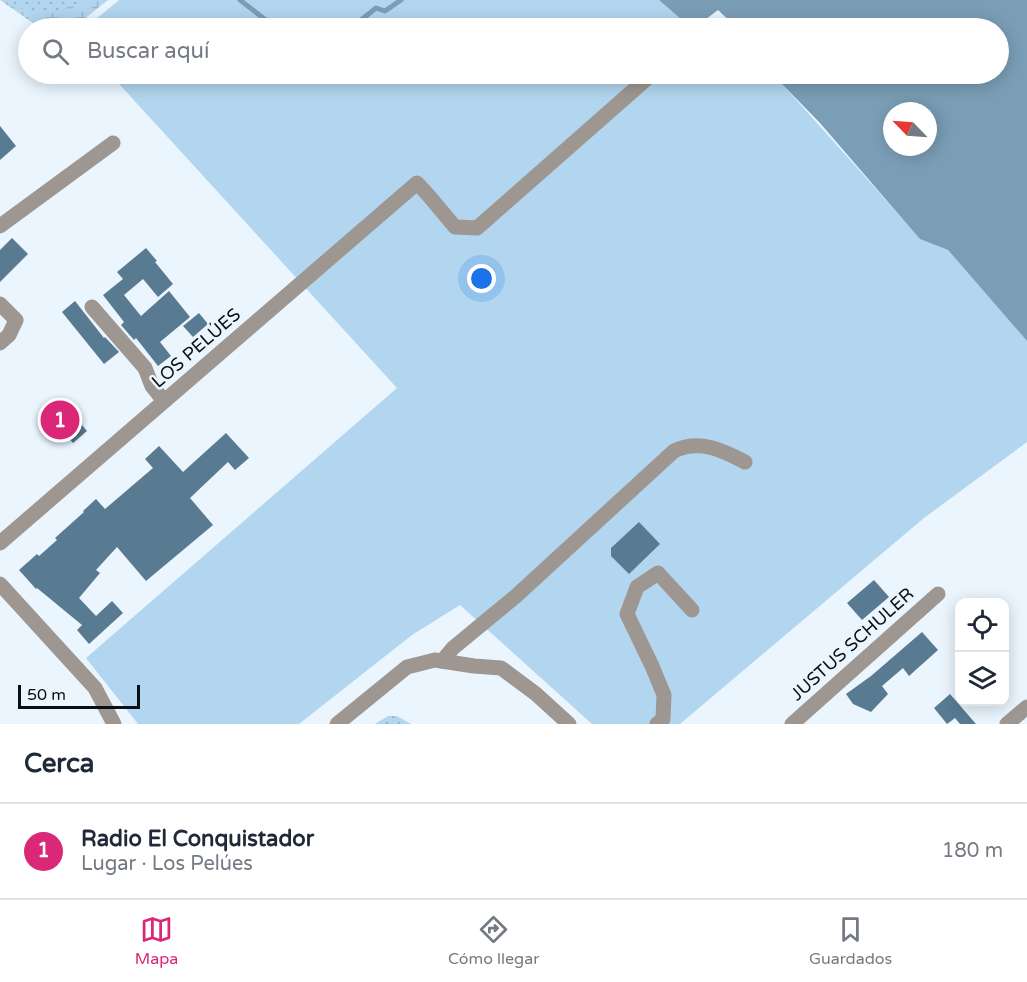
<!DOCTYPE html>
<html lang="es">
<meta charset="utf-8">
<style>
body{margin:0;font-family:"Varela Round",sans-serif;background:#f2f2f3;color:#1f2937}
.controls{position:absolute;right:18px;bottom:18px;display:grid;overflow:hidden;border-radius:12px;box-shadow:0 3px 15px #0003}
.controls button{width:54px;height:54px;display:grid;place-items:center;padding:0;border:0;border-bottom:2px solid #e0e1e3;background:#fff;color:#1f2937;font:30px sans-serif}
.compass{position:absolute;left:883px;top:102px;width:54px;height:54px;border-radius:50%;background:#fff;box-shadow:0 3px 15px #0003;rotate:295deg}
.scale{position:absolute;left:18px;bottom:15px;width:122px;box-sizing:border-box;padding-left:6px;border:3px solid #090f13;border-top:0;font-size:16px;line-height:21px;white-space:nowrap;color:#090f13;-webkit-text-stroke:4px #eaf5fe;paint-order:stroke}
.you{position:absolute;left:482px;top:279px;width:21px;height:21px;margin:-15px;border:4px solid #fff;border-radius:50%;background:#1a73e8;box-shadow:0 0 0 9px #1a73e833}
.badge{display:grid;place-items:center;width:39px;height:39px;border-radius:50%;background:#db2777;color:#fff;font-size:20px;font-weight:700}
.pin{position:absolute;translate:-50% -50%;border:3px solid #fff;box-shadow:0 2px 6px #0006}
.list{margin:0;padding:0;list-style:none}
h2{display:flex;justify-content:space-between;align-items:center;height:78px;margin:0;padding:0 24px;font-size:26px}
h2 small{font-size:20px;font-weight:400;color:#747a83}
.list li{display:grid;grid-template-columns:39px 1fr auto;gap:18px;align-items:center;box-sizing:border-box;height:96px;padding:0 24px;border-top:2px solid #e0e1e3}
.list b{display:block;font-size:22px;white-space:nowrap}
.list p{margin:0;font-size:20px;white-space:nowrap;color:#747a83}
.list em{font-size:20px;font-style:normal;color:#747a83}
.icon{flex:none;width:33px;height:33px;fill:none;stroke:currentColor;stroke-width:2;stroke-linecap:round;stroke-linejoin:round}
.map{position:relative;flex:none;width:1027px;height:724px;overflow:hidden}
.search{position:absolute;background:#fff;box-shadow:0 3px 15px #0003;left:18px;right:18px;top:18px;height:66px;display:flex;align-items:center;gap:15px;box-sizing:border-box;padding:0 21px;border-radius:33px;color:#747a83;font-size:22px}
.sheet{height:174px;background:#fff}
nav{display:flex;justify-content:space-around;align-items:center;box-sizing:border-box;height:84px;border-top:2px solid #e0e1e3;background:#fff;font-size:16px;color:#747a83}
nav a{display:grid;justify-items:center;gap:3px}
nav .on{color:#db2777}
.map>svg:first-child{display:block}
.grass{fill:#b2d6ef}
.wetland{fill:url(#wetland-marsh)}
.park{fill:url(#park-dots)}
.water{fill:#7a9eb6;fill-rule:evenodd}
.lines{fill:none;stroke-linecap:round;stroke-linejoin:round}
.stream{stroke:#7a9eb6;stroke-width:5}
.building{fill:#597b92}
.minor{stroke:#9e9791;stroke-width:15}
.labels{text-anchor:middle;stroke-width:5;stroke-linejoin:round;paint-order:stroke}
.street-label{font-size:18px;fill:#090f13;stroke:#eaf5fe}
</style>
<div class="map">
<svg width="1027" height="724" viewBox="0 0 1027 724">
<defs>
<pattern id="wetland-marsh" width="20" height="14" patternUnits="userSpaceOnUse" patternTransform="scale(1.5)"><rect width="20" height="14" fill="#b2d6ef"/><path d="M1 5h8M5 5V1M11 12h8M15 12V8" fill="none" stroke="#98b6cc"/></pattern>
<pattern id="park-dots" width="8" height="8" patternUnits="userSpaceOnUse" patternTransform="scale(1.5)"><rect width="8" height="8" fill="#b2d6ef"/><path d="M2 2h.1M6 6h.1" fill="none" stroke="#98b6cc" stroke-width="1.8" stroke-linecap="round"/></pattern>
</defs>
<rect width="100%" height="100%" fill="#eaf5fe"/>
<g class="grass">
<path d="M119 0H659L691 28H85Z"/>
<path d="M110 74H756L782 84 920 238 948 250 1027 341V442L924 518 680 724H592L460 605 412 635 299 724H138L86 658 397 388Z"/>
</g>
<path class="wetland" d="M0 0H108L73 28H40Z"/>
<g class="park">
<path d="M2 0H86L50 14 31 13Z"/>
<path d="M388 716H397L411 724H375Z"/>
</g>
<path class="water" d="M659 0H1027V341L948 250 920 239 820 123 782 84 756 74H998V28H737L718 10 694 28H691ZM892 111H928V147H892Z"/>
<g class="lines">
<g class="stream">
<path d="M240 0 276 28"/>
<path d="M351 28 376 8 385 11 401 0"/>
</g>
</g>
<g class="building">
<path d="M0 126 16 146 0 160Z"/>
<path d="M12 238 28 254 0 282V250Z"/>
<path d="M146 248 157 261 155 262 173 284 158 297 143 279 124 295 141 316 169 291 190 317 160 342 171 356 158 366 136 338 134 340 121 325 124 322 103 295 123 279 117 272Z"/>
<path d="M75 301 104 338 105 337 119 352 104 364 62 312Z"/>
<path d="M199 313 208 324 193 337 183 326Z"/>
<path d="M60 399 87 431 73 443 56 423 50 428 40 416Z"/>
<path d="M226 433 249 458 235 470 228 462 190 498 213 525 146 581 117 547 96 570 100 573 79 598 96 616 112 601 123 613 89 644 77 630 82 625 37 588 36 589 19 570 37 554 39 556 57 540 55 538 84 512 83 511 96 499 105 509 153 468 145 459 159 446 183 472Z"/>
<path d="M639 522 660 544 629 574 611 556V548Z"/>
<path d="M874 580 889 597 862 620 847 603Z"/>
<path d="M922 632 938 650 909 676 903 668 882 686 888 694 871 712 853 704 846 694 871 676Z"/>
<path d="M950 694 976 724H960L955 718 947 724 934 708Z"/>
</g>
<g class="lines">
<g class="minor">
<path d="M0 226 113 143"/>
<path d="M0 304 16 320 9 335 0 343"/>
<path d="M92 307 145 368 152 386 164 401"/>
<path d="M0 543 417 183 429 196 455 227 477 228 652 74"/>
<path d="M0 584 95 688 114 724"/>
<path d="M442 661 453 648 516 596 674 451C700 439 722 450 745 462"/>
<path d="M337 724 407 667 435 660 474 666 501 668 536 694 569 724"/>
<path d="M657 724 663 719 664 695 652 666 627 614 637 587 658 573 692 610"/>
<path d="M792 724 938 594"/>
<path d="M1007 724 1027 707"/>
</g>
</g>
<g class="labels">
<g class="street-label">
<text transform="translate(196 348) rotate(-41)" y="6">LOS PELÚES</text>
<text transform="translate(852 644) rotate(-42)" y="6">JUSTUS SCHULER</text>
</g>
</g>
</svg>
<div class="controls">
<button><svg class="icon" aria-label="locate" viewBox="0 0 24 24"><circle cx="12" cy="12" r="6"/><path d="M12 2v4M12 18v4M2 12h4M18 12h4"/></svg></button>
<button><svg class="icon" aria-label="layers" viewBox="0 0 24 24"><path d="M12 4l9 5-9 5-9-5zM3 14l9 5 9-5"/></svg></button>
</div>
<svg class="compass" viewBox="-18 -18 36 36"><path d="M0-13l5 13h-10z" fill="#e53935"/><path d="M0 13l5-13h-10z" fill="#747a83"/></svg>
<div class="scale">50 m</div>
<div class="you"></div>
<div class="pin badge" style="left:60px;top:420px">1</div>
<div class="search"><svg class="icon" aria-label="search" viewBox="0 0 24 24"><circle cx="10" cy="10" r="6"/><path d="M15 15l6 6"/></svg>Buscar aquí</div>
</div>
<section class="sheet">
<h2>Cerca<small></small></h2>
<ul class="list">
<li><span class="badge">1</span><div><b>Radio El Conquistador</b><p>Lugar · Los Pelúes</p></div><em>180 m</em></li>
</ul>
</section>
<nav>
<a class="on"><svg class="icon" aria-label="map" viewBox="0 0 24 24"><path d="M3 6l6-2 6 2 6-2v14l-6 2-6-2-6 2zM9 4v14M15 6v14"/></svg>Mapa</a>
<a><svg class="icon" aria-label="directions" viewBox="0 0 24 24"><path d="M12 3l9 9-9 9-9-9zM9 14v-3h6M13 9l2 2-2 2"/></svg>Cómo llegar</a>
<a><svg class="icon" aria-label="saved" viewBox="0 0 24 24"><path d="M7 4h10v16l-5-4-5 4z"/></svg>Guardados</a>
</nav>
